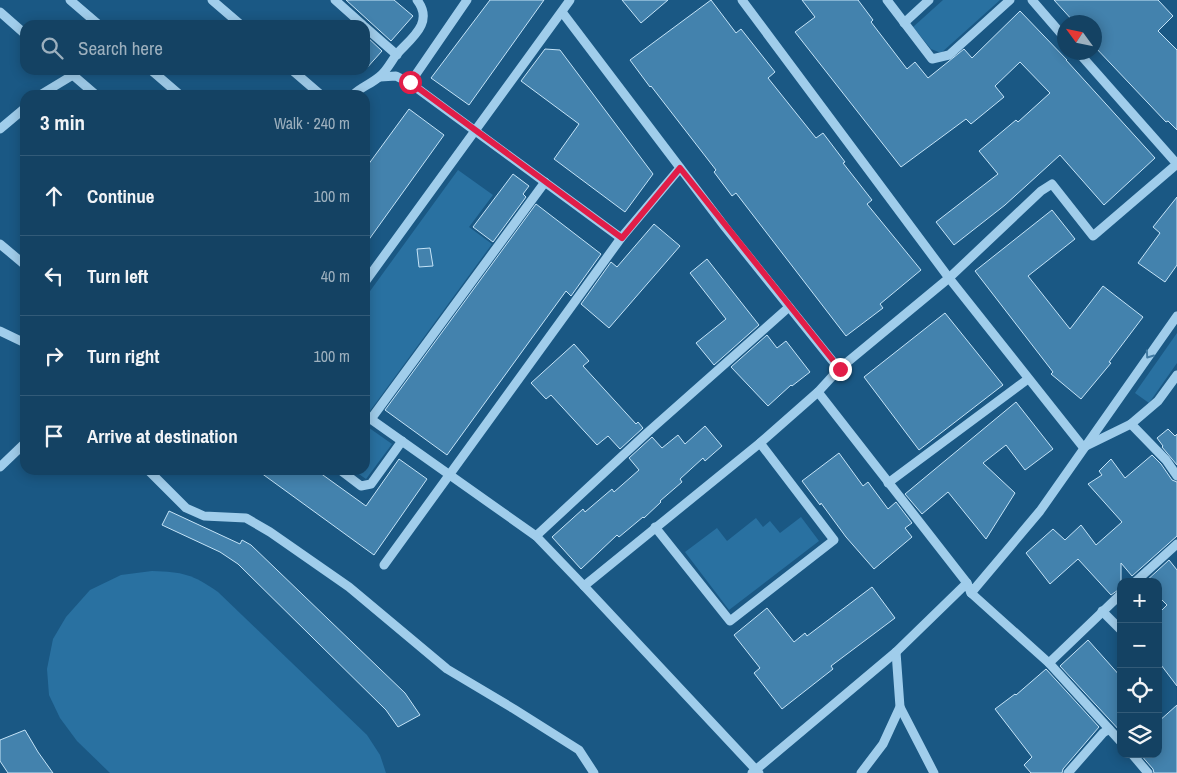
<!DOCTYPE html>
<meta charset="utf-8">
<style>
body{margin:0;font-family:"Archivo Narrow",sans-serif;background:#1d4969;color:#f1f3f6}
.controls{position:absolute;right:15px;bottom:15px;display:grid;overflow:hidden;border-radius:10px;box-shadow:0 2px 12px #0003}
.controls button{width:45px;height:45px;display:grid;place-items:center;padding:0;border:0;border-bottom:1px solid #335b78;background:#144263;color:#f1f3f6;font:25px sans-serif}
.compass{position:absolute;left:1057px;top:15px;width:45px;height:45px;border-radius:50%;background:#144263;box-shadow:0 2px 12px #0003;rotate:303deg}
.stop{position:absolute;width:15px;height:15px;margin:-11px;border:4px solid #e11d48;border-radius:50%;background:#fff}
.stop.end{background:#e11d48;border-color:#fff;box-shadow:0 1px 5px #0008}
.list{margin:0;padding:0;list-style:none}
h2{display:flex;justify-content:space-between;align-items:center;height:65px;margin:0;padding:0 20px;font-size:21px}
h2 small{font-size:16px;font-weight:400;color:#9db0be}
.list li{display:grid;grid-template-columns:32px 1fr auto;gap:15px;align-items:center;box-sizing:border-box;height:80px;padding:0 20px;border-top:1px solid #335b78}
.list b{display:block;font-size:19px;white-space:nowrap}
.list em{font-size:16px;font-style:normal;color:#9db0be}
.icon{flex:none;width:28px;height:28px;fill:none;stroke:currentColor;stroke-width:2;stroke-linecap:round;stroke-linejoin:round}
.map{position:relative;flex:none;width:1177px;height:773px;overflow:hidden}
.search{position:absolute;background:#144263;box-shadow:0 2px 12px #0003;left:20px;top:20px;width:350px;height:55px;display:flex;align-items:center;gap:12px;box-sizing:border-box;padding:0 18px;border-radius:15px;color:#9db0be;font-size:19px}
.panel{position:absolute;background:#144263;box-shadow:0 2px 12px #0003;left:20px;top:90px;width:350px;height:385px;border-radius:15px}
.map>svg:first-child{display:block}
.green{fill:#2971a1}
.building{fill:#4382ad;stroke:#c5e4f8}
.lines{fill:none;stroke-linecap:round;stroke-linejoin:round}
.minor{stroke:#a0cdeb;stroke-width:9}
.oneway{stroke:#427ba3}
.route{stroke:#e11d48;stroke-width:6}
</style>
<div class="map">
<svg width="1177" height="773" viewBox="0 0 1177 773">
<rect width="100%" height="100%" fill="#1a5884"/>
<g class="green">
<path d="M943 0H1000L941 53 931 49 913 27Z"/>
<path d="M458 170 493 195 469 227 492 244 370 411 365 407V298Z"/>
<path d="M1177 333V363L1149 403 1135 393Z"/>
<path d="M365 425 392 444 366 479 353 470H365Z"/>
<path d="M801 517 819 541 729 610 685 552 717 528 727 541 756 518 763 527 770 521 780 533Z"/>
<path d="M152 571C183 572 192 574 218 592L367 735 380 755 386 773H110L77 741 60 718 49 695 47 669 53 639 66 617 90 590 121 575Z"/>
</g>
<g class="building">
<path d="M346 0H394L413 16 391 41Z"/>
<path d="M490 0H544L469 105 431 78Z"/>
<path d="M622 0H668L641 23Z"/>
<path d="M711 0 736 33 741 29 775 72 768 78 816 138 823 133 845 162 843 163 872 200 867 204 921 270 880 304 883 308 846 336 736 193 732 196 714 172 716 170 651 86 650 87 630 60Z"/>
<path d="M802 0H858L873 20 871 22 907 69 915 62 928 78 964 49 972 58 1020 11 1067 60H1066L1155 158 1104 205 1060 155 1005 205 954 245 936 222 998 174 979 151 1016 120 1018 122 1050 93 1020 62 995 86 1004 97 971 124 966 119 901 167 795 32 815 17Z"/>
<path d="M1054 0H1158L1173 16 1158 31 1177 50V130L1168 121 1166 122 1094 46V22H1074Z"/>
<path d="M365 35 382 51 365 70Z"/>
<path d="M545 49 560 50 653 174 625 212 554 159 579 124 521 81Z"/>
<path d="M409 109 444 135 365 245V169Z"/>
<path d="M513 174 529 186 523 194 526 197 493 242 473 227Z"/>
<path d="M1177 197V265L1165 282 1138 263 1160 233 1153 227Z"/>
<path d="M536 204 601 254 571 296 566 291 447 455 385 410Z"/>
<path d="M1052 210 1075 239 1028 276 1070 329 1103 286 1143 317 1109 362 1111 363 1081 399 1051 374 1053 372 975 271Z"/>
<path d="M654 224 680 246 609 328 581 304 611 262 617 267Z"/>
<path d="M430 248 433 266 419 267 417 249Z"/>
<path d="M707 259 759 325 714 365 696 343 726 319 690 273Z"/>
<path d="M945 313 1003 385 919 450 864 377Z"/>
<path d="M767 335 777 348 786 341 810 372 792 386 791 385 768 406 731 367Z"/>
<path d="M574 344 589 361 583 366 636 424 638 422 643 428 620 449 608 436 597 445 551 395 546 399 531 383Z"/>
<path d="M1016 402 1053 449 1025 470 1006 445 983 463 1015 493 986 539 948 492 922 514 905 494Z"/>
<path d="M705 426 722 446 705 461 703 458 680 479 682 482 660 501 661 502 644 518 643 517 619 537 617 535 581 569 552 537 583 509 585 512 612 489 614 492 639 470 629 458 652 437 662 448 678 435 685 444Z"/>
<path d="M1168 429 1175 436 1177 434V465L1162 447 1163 446 1157 438Z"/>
<path d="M839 453 863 486 868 482 888 509 896 502 912 523 905 528 912 537 874 569 846 537 821 503 820 505 802 481Z"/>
<path d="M1152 455 1161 464 1172 480 1177 482V536L1132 576 1121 563V588L1111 595 1078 559 1050 584 1026 553 1053 529 1065 540 1081 525 1096 545 1122 522 1088 484 1102 475 1099 471 1111 459 1125 478Z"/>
<path d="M399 459 427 479 374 555 257 470H316L366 506Z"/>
<path d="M169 511 240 544 242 540 251 545 405 693 420 715 398 727 386 710 238 564 220 552 162 525Z"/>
<path d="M1169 560 1177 570V686L1158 661V614L1167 605 1158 596V582H1145Z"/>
<path d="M872 587 895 618 831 666 833 669 782 709 754 673 760 668 734 635 767 608 794 642 805 633 807 636Z"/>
<path d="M1088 640 1121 677V732L1060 666Z"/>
<path d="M1046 669 1099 727 1063 769 1062 773H1031L1024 765 1032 757 995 709 1015 694 1016 695Z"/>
<path d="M1177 705V773H1154L1153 769 1140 754H1158V722Z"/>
<path d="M25 730 38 752 53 773H8L0 761V740Z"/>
</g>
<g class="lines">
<g class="minor">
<path d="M70 0 99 25"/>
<path d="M212 0 241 25"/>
<path d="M335 0 363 25"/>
<path d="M742 0 949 278 1083 447"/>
<path d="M887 0 932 59 949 55 1010 0"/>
<path d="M1032 0 1064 37"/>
<path d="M0 12 25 34"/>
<path d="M562 12 725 227 839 369"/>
<path d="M904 23 929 0"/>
<path d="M365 27 397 55"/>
<path d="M67 70 96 95"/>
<path d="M151 70 180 95"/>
<path d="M292 70 321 95"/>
<path d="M380 77 396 76 410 83 621 238"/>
<path d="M410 83 467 0"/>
<path d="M40 95 73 75"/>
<path d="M353 95C361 87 371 84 379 77 386 72 391 62 396 55 410 39 435 23 417 0"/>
<path d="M0 129 25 108"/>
<path d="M0 244 25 265"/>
<path d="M365 282 570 0"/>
<path d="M0 331 25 343"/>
<path d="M818 392 967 583"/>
<path d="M365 415 536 536 584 586 760 443 818 392 839 369 949 278 1041 191 1052 184 1093 236 1177 164 1078 52"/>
<path d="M371 419 545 182"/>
<path d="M1131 424 1166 460 1177 476"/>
<path d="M1086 446 1131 424 1158 401 1177 375"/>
<path d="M0 467 25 443"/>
<path d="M148 470 186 508 204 516 246 518 270 532 349 587 447 669 514 709 579 750 594 773"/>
<path d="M340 470 361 486 371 484 402 441"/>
<path d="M888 483 1028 379"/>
<path d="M655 527 730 621 834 540 760 443"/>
<path d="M536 536 648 432 789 307"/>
<path d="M384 565 621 238 680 168"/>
<path d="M1135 582 1177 544"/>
<path d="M584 586 759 773"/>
<path d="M971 593 1049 663 1121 742"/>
<path d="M1102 611 1121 630"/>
<path d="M1049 663 1121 594"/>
<path d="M900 707 934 773"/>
<path d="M1132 754 1148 773"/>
<path d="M752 773 896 652 967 583 971 593 1040 511 1177 316"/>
<path d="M861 773 883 744 900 707 896 652"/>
<path d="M1068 773 1103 733 1109 729"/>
</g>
</g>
<defs><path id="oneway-chevron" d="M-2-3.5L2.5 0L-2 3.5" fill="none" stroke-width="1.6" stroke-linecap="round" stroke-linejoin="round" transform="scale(1.25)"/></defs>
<use class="oneway" href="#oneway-chevron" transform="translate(1149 355) rotate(125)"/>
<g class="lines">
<path class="route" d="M410 82 622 238 680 168 840 369"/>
</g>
</svg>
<div class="controls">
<button>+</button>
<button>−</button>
<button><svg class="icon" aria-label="locate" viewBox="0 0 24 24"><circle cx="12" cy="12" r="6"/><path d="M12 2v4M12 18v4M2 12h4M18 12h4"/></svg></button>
<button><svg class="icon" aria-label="layers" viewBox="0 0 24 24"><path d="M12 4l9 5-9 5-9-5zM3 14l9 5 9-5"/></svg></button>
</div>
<svg class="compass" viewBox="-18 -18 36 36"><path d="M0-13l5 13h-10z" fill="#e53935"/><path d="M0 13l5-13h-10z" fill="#9db0be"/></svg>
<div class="stop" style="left:410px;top:82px"></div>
<div class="stop end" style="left:840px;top:369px"></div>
<div class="search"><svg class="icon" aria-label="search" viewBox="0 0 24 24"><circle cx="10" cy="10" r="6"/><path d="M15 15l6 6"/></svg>Search here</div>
<section class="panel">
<h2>3 min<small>Walk · 240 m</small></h2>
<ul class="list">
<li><svg class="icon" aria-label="ahead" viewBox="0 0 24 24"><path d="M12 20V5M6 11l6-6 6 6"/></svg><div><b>Continue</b></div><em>100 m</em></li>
<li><svg class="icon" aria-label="left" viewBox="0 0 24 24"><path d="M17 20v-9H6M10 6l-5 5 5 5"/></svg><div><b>Turn left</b></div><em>40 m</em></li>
<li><svg class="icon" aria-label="right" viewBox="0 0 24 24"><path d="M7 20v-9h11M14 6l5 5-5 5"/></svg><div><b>Turn right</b></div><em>100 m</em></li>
<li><svg class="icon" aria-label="arrive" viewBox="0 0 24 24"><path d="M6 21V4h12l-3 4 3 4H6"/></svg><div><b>Arrive at destination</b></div></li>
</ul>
</section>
</div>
